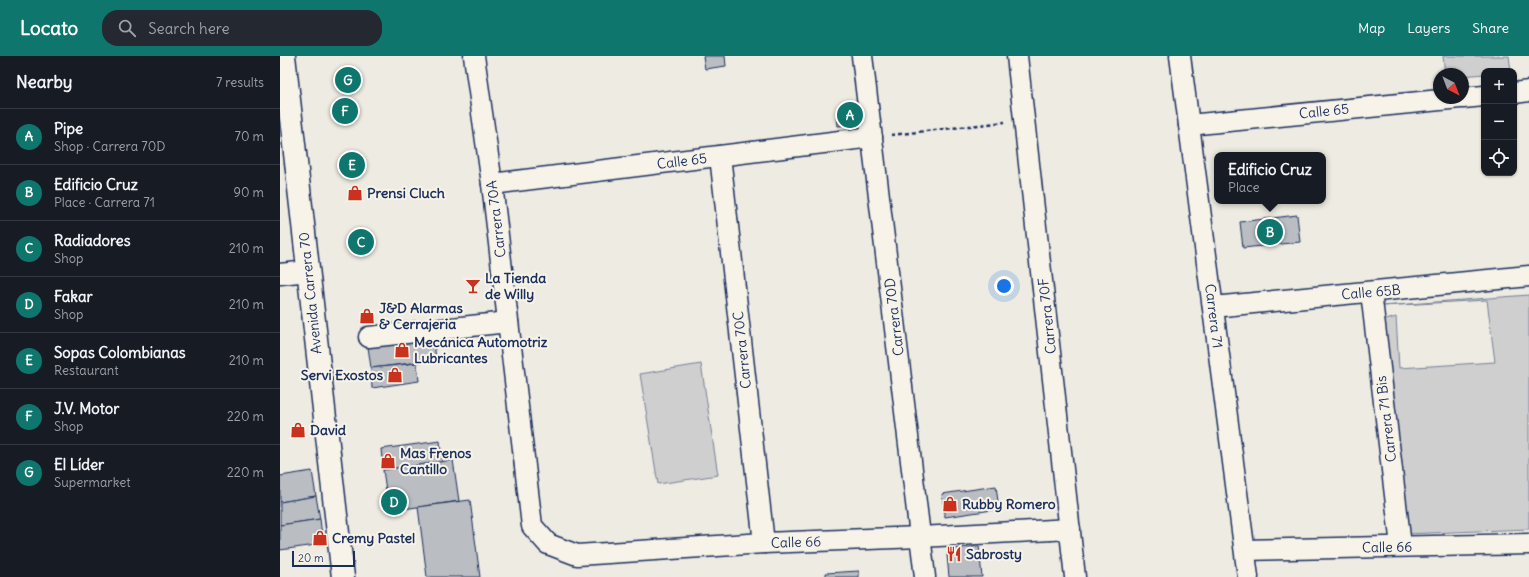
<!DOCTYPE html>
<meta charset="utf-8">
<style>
body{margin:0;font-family:Delius,sans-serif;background:#242831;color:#f1f3f6}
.controls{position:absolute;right:12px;top:12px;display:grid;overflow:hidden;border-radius:8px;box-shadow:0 1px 3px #0004}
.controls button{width:36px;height:36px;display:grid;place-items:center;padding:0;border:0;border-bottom:1px solid #363941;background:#171b24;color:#f1f3f6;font:20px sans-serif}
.compass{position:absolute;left:1153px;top:12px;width:36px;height:36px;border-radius:50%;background:#171b24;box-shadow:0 1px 3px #0004;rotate:138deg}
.scale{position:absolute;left:12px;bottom:10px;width:63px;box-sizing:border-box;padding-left:4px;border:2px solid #1b2f5e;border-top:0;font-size:11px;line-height:14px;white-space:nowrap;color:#1b2f5e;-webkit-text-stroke:3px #f7f3e8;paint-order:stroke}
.you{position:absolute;left:724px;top:230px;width:14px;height:14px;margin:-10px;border:3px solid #fff;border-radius:50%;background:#1a73e8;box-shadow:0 0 0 6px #1a73e833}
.badge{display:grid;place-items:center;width:26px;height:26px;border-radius:50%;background:#0f766e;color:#fff;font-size:13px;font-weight:700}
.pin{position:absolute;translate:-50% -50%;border:2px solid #fff;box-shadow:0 1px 4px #0006}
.popup{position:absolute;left:934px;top:96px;width:112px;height:52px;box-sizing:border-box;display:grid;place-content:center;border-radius:8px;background:#171b24;filter:drop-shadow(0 1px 3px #0005);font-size:13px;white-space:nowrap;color:#9ea1a6}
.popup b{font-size:15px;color:#f1f3f6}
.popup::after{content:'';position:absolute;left:50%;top:100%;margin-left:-8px;border:8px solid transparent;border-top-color:#171b24}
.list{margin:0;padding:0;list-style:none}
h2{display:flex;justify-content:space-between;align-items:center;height:52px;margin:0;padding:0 16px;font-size:17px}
h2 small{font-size:13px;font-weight:400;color:#9ea1a6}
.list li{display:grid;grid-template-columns:26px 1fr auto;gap:12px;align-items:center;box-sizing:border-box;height:56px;padding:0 16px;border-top:1px solid #363941}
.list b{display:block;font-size:15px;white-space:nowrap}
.list p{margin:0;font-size:13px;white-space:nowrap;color:#9ea1a6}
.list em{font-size:13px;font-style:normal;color:#9ea1a6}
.icon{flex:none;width:22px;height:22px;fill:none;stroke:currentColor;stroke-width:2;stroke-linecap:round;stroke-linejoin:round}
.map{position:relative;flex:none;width:1249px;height:521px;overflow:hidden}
header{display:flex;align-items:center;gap:24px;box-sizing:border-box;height:56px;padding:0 20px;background:#0f766e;color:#fff}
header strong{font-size:19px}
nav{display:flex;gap:22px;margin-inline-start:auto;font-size:14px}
.search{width:280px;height:36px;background:#242831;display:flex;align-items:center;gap:10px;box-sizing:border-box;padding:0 14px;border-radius:16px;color:#9ea1a6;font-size:15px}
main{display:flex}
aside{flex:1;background:#171b24}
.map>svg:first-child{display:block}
.green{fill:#cfcfcf;stroke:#757f96}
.building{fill:#babdc2;stroke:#1b2f5e}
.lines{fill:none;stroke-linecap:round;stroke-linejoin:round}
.minor-casing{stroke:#1b2f5e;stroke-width:23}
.major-casing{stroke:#1b2f5e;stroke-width:25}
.path{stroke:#1b2f5e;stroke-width:2.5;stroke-dasharray:4 3;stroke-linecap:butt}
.minor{stroke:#f7f3e8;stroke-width:20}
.major{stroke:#f7f3e8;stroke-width:22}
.labels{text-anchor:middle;stroke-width:4;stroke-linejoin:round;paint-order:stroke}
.street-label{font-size:14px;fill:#1b2f5e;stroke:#f7f3e8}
.poi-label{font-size:14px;font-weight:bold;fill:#1b2f5e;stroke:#f7f3e8;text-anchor:start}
</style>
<header>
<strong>Locato</strong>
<div class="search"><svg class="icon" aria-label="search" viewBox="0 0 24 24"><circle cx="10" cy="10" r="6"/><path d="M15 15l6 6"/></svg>Search here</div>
<nav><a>Map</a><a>Layers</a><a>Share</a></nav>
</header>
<main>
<aside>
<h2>Nearby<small>7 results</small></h2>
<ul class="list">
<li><span class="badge">A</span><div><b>Pipe</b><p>Shop · Carrera 70D</p></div><em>70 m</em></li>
<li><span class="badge">B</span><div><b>Edificio Cruz</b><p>Place · Carrera 71</p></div><em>90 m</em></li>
<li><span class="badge">C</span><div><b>Radiadores</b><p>Shop</p></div><em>210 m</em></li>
<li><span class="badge">D</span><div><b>Fakar</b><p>Shop</p></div><em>210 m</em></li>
<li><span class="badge">E</span><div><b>Sopas Colombianas</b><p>Restaurant</p></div><em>210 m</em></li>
<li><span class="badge">F</span><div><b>J.V. Motor</b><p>Shop</p></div><em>220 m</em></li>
<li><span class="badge">G</span><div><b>El Líder</b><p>Supermarket</p></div><em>220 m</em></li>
</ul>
</aside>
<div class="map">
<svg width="1249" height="521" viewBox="0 0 1249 521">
<rect width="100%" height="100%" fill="#eeebe2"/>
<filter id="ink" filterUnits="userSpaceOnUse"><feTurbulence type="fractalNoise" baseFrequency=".025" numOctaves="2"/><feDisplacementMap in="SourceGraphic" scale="8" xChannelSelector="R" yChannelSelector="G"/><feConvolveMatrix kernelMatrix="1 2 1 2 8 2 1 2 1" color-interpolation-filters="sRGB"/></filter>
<g filter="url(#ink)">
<g class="green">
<path d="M1163 0H1229L1231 15H1204V18L1183 20V18H1165Z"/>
<path d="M1249 239V473L1124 478 1099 266 1116 261 1119 312 1215 306 1207 244 1102 250Z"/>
<path d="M421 308 438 419 378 428 360 318Z"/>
</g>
<g class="building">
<path d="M423 0H445L446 10 425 13Z"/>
<path d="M582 53 583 63 575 68 558 70 557 56Z"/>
<path d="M1017 159 1020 186 963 192 960 166Z"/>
<path d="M153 276 156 304 91 312 87 284Z"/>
<path d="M137 307 139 325 92 332 91 312Z"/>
<path d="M160 385 162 406 103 414 101 393Z"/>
<path d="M173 404 179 445 109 455 103 414Z"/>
<path d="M32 415 36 440 0 446V420Z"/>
<path d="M716 430 719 453 665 461 662 438Z"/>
<path d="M36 440 40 463 0 469V446Z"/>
<path d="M190 444 200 521H147L138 451Z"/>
<path d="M40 463 43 488 0 494V469Z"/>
<path d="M699 490 702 521H669L667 499 672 493Z"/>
<path d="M579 515V521H546V517Z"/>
</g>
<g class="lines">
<defs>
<g id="minor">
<path d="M194 0 212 128 252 470 268 488 297 499 484 487 640 481 790 473"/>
<path d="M582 0 645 521"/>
<path d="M737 0 795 521"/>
<path d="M900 0 968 521"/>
<path d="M1234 37 1249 35"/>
<path d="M1183 42 1204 40"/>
<path d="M909 69 1180 42"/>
<path d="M440 100 484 487"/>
<path d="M212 128 592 81"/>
<path d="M0 218 28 215"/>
<path d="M1091 236 1121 490"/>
<path d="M933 251 1249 220"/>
<path d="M89 281 228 266"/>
<path d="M965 494 1249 488"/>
</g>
<path id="major" d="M4 0 63 521"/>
</defs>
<use href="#minor" class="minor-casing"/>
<use href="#major" class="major-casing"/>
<path class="path" d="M611 79 725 66"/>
<use href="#minor" class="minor"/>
<use href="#major" class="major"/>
</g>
</g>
<defs>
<symbol id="shop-bare" viewBox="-9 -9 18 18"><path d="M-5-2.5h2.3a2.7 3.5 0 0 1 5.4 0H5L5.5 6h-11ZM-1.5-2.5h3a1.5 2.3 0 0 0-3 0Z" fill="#c8321e" stroke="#f7f3e8" stroke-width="2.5" paint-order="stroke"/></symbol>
<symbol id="bar-bare" viewBox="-9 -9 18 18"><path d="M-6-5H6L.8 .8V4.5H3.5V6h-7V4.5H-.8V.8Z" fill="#c8321e" stroke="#f7f3e8" stroke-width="2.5" paint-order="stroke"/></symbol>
<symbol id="restaurant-bare" viewBox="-9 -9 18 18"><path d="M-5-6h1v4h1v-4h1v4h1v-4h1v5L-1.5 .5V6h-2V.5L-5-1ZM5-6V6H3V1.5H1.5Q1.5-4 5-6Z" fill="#c8321e" stroke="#f7f3e8" stroke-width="2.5" paint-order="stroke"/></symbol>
</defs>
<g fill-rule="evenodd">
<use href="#shop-bare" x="64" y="126" width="22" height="22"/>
<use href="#bar-bare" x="182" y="219" width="22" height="22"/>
<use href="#shop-bare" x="76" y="249" width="22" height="22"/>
<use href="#shop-bare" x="111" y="283" width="22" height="22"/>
<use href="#shop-bare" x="104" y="308" width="22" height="22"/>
<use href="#shop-bare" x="7" y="363" width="22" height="22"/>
<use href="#shop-bare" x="97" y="394" width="22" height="22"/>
<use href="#shop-bare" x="659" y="437" width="22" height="22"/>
<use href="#shop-bare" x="29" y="471" width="22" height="22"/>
<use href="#restaurant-bare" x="663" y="487" width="22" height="22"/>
</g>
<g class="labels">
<g class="street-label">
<text transform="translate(1044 55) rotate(-6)" y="5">Calle 65</text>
<text transform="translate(402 105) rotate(-7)" y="5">Calle 65</text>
<text transform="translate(216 163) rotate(-97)" y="5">Carrera 70A</text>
<text transform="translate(1091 236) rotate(-5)" y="5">Calle 65B</text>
<text transform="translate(30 237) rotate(-96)" y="5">Avenida Carrera 70</text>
<text transform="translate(767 260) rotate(-96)" y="5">Carrera 70F</text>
<text transform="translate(934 260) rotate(83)" y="5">Carrera 71</text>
<text transform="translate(614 261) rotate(-97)" y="5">Carrera 70D</text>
<text transform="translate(462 294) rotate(-96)" y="5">Carrera 70C</text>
<text transform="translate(1106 363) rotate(-97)" y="5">Carrera 71 Bis</text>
<text transform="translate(516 486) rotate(-2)" y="5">Calle 66</text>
<text transform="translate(1107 491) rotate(-1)" y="5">Calle 66</text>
</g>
<g class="poi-label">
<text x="87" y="142">Prensi Cluch</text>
<text x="205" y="227">La Tienda<tspan x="205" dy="16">de Willy</tspan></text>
<text x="99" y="257">J&amp;D Alarmas<tspan x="99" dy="16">&amp; Cerrajeria</tspan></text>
<text x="134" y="291">Mecánica Automotriz<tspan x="134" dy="16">Lubricantes</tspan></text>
<text x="103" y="324" text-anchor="end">Servi Exostos</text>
<text x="30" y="379">David</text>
<text x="120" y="402">Mas Frenos<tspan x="120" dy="16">Cantillo</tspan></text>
<text x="682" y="453">Rubby Romero</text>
<text x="52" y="487">Cremy Pastel</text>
<text x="686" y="503">Sabrosty</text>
</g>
</g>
</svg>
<div class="controls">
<button>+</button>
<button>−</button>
<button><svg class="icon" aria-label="locate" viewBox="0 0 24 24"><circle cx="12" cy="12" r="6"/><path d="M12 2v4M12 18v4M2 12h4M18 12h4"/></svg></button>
</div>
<svg class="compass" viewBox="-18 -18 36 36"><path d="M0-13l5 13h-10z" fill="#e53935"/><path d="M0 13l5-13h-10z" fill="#9ea1a6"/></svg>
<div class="scale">20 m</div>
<div class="you"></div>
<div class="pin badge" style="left:570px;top:59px">A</div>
<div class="pin badge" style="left:990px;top:176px">B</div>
<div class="popup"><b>Edificio Cruz</b>Place</div>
<div class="pin badge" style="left:81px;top:186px">C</div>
<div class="pin badge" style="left:114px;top:446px">D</div>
<div class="pin badge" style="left:72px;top:109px">E</div>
<div class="pin badge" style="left:65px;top:55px">F</div>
<div class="pin badge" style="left:68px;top:24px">G</div>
</div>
</main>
